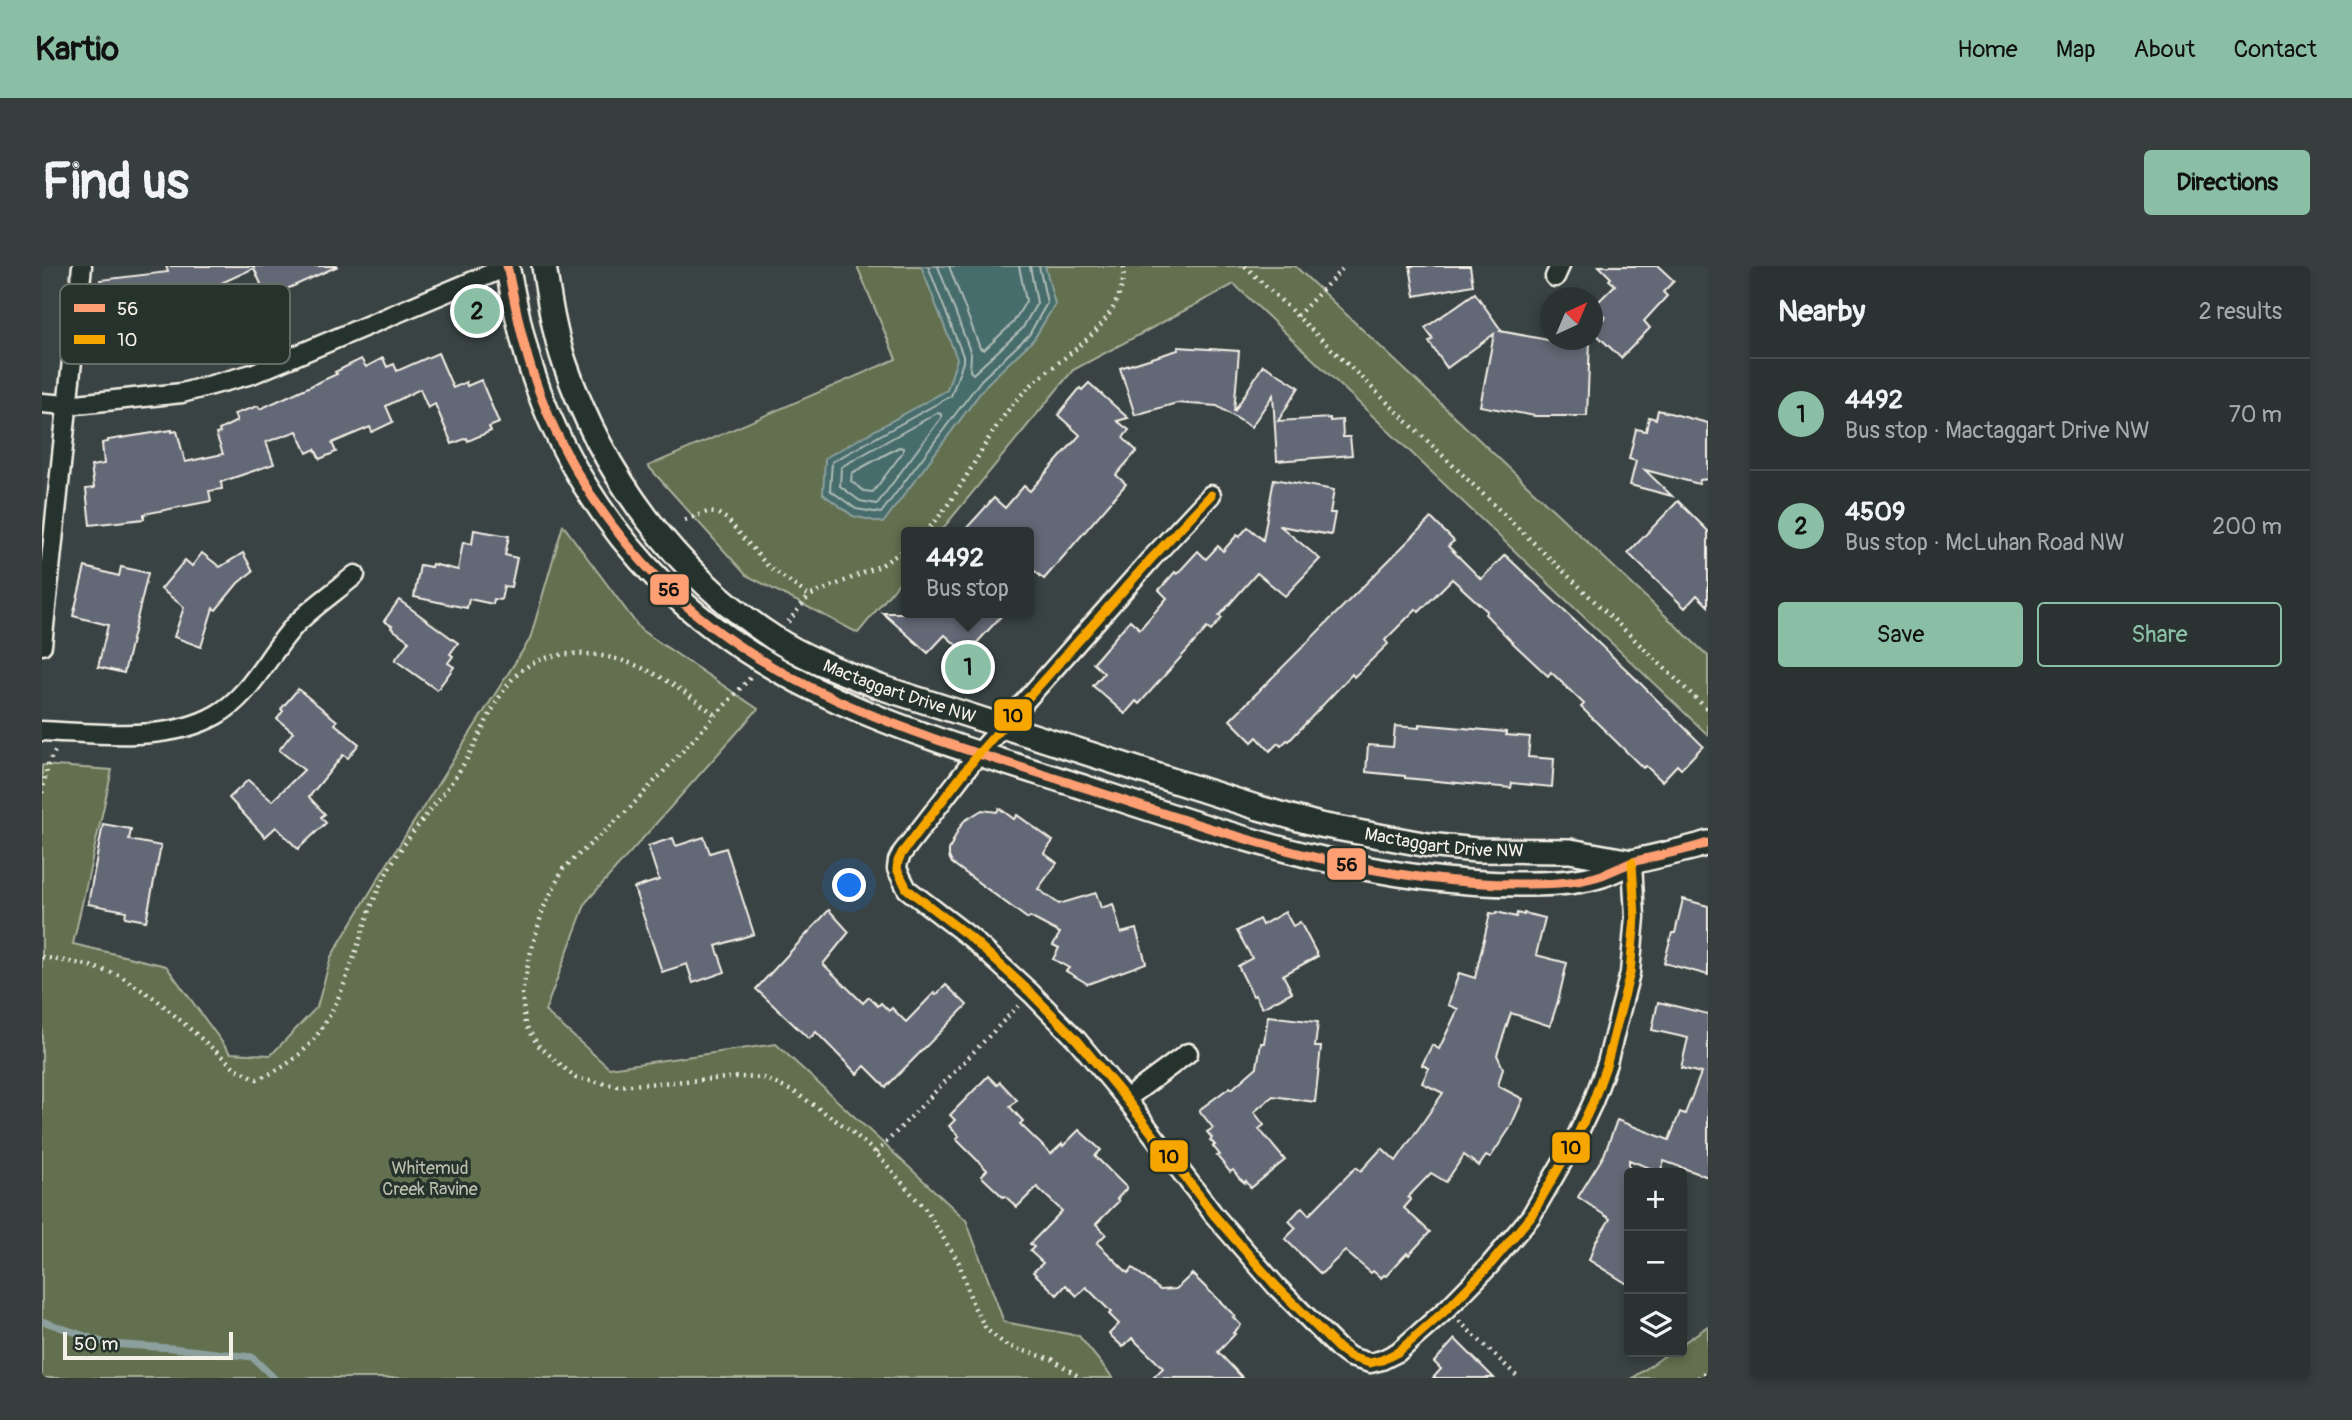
<!DOCTYPE html>
<meta charset="utf-8">
<style>
body{margin:0;font-family:Pangolin,sans-serif;background:#373e3e;color:#f1f3f6}
.controls{position:absolute;right:21px;bottom:21px;display:grid;overflow:hidden;border-radius:7px;box-shadow:0 4px 10px #0003}
.controls button{width:63px;height:63px;display:grid;place-items:center;padding:0;border:0;border-bottom:2px solid #474d4d;background:#2b3232;color:#f1f3f6;font:35px sans-serif}
.compass{position:absolute;left:1498px;top:21px;width:63px;height:63px;border-radius:50%;background:#2b3232;box-shadow:0 4px 10px #0003;rotate:44deg}
.scale{position:absolute;left:21px;bottom:18px;width:170px;box-sizing:border-box;padding-left:7px;border:4px solid #f4f1e8;border-top:0;font-size:19px;line-height:24px;white-space:nowrap;color:#f4f1e8;-webkit-text-stroke:5px #26332d;paint-order:stroke}
.you{position:absolute;left:808px;top:620px;width:24px;height:24px;margin:-18px;border:5px solid #fff;border-radius:50%;background:#1a73e8;box-shadow:0 0 0 10px #1a73e833}
.badge{display:grid;place-items:center;width:46px;height:46px;border-radius:50%;background:#8abfa5;color:#111;font-size:23px;font-weight:700}
.pin{position:absolute;translate:-50% -50%;border:4px solid #fff;box-shadow:0 2px 7px #0006}
.popup{position:absolute;left:859px;top:261px;width:133px;height:91px;box-sizing:border-box;display:grid;place-content:center;border-radius:7px;background:#2b3232;filter:drop-shadow(0 2px 5px #0005);font-size:23px;white-space:nowrap;color:#a6aaac}
.popup b{font-size:26px;color:#f1f3f6}
.popup::after{content:'';position:absolute;left:50%;top:100%;margin-left:-14px;border:14px solid transparent;border-top-color:#2b3232}
.list{margin:0;padding:0;list-style:none}
h2{display:flex;justify-content:space-between;align-items:center;height:91px;margin:0;padding:0 28px;font-size:30px}
h2 small{font-size:23px;font-weight:400;color:#a6aaac}
.list li{display:grid;grid-template-columns:46px 1fr auto;gap:21px;align-items:center;box-sizing:border-box;height:112px;padding:0 28px;border-top:2px solid #474d4d}
.list b{display:block;font-size:26px;white-space:nowrap}
.list p{margin:0;font-size:23px;white-space:nowrap;color:#a6aaac}
.list em{font-size:23px;font-style:normal;color:#a6aaac}
.actions{display:flex;gap:14px;padding:21px 28px}
.actions a{flex:1;padding:16px 0;border:2px solid #8abfa5;border-radius:7px;text-align:center;font-size:24px;color:#8abfa5}
.actions .main{background:#8abfa5;color:#111}
.icon{flex:none;width:38px;height:38px;fill:none;stroke:currentColor;stroke-width:2;stroke-linecap:round;stroke-linejoin:round}
.map{position:relative;flex:none;width:1666px;height:1112px;overflow:hidden;border-radius:7px}
header{display:flex;align-items:center;gap:42px;box-sizing:border-box;height:98px;padding:0 35px;background:#8abfa5;color:#111}
header strong{font-size:33px}
nav{display:flex;gap:38px;margin-inline-start:auto;font-size:24px}
.intro{display:flex;align-items:center;justify-content:space-between;box-sizing:border-box;height:168px;padding:0 42px}
h1{margin:0;font-size:49px}
.button{padding:18px 32px;border-radius:7px;background:#8abfa5;color:#111;font-size:24px;font-weight:700}
main{display:flex;gap:42px;padding:0 42px}
aside{flex:1;background:#2b3232;border-radius:7px;box-shadow:0 4px 10px #0003}
.map>svg:first-child{display:block}
.green{fill:#626f50;stroke:#abb09c;stroke-width:2}
.water{fill:#476c6c;stroke:#8ca19e;stroke-width:2}
.lines{fill:none;stroke-linecap:round;stroke-linejoin:round}
.shore{stroke:#afbcb6;stroke-width:2}
.stream{stroke:#8ca19e;stroke-width:7}
.building{fill:#646876;stroke:#f4f1e8;stroke-width:2}
.minor-casing{stroke:#f4f1e8;stroke-width:23}
.tertiary-casing{stroke:#f4f1e8;stroke-width:28}
.path{stroke:#f4f1e8;stroke-width:4.5;stroke-dasharray:2 5;stroke-linecap:butt}
.minor{stroke:#26332d;stroke-width:18}
.tertiary{stroke:#26332d;stroke-width:23}
.bus-1-casing{stroke:#26332d;stroke-width:14}
.bus-2-casing{stroke:#26332d;stroke-width:14}
.bus-1{stroke:#fd9f72;stroke-width:9}
.bus-2{stroke:#f7a600;stroke-width:9}
.labels{text-anchor:middle;stroke-width:7;stroke-linejoin:round;paint-order:stroke}
.street-label{font-size:18px;fill:#f4f1e8;stroke:#26332d}
.park-label{font-size:18px;fill:#babdab;stroke:#26332d}
.key{fill:#26332d;stroke:#646c65;stroke-width:2}
.key-label{font-size:19px;fill:#f4f1e8}
.line-badge{stroke:#26332d;stroke-width:2.5}
.pale-badge-label{font-size:19px;text-anchor:middle;font-weight:bold;fill:#111}
</style>
<header>
<strong>Kartio</strong>
<nav><a>Home</a><a>Map</a><a>About</a><a>Contact</a></nav>
</header>
<div class="intro"><h1>Find us</h1><a class="button">Directions</a></div>
<main>
<div class="map">
<svg width="1666" height="1112" viewBox="0 0 1666 1112">
<rect width="100%" height="100%" fill="#394343"/>
<filter id="ink" filterUnits="userSpaceOnUse"><feTurbulence type="fractalNoise" baseFrequency=".0143" numOctaves="2"/><feDisplacementMap in="SourceGraphic" scale="14" xChannelSelector="R" yChannelSelector="G"/><feConvolveMatrix kernelMatrix="1 2 1 2 8 2 1 2 1" color-interpolation-filters="sRGB"/></filter>
<g filter="url(#ink)">
<g class="green">
<path d="M815 0H1253L1666 390V469L1192 18 1031 104 898 266H865V307L816 367 704 309 606 200 854 93Z"/>
<path d="M521 259 599 364 716 443 544 636 503 745 567 802 734 778 924 954 962 1056 1037 1070 1071 1112H0V499L70 504 31 678 124 700 188 787 229 789 275 741 289 691 342 603 488 373Z"/>
<path d="M1666 1060V1112H1591L1628 1086H1640V1078Z"/>
</g>
<path class="water" d="M879 0H1003L1013 38 992 73 945 118 841 257 811 250 781 228 783 192 905 124 915 93Z"/>
<g class="lines">
<g class="shore">
<path d="M886 0 921 90V96L909 130 790 196 788 224 814 243 839 247 939 114 987 69 1005 37 997 0"/>
<path d="M896 0 929 88 928 105 931 108 980 63 995 37 988 0"/>
<path d="M907 0 938 82 942 84 971 57 984 35 977 0"/>
<path d="M895 147 899 148V152L835 238 818 235 798 220 799 201Z"/>
<path d="M857 181 861 182V186L831 226 822 225 809 215 810 207Z"/>
</g>
<path class="stream" d="M0 1055 66 1078 130 1082 210 1091 232 1112"/>
</g>
<g class="building">
<path d="M124 0H296L225 32 212 2 175 19 176 23 169 25 172 33 163 37 168 52 129 65 112 67V70L85 72V66L65 68 58 14 126 6Z"/>
<path d="M1368 0H1428L1431 19 1373 30Z"/>
<path d="M1557 0H1616L1632 15 1621 26 1625 30 1602 55 1608 62 1579 92 1550 64 1563 51 1556 44 1558 42 1554 38 1573 19 1567 14 1569 12Z"/>
<path d="M1433 27 1459 64 1458 65 1506 74H1548L1545 150H1493L1438 140 1452 68 1405 102 1387 76 1391 73 1383 62Z"/>
<path d="M1136 81 1197 85 1192 146 1221 99 1241 111 1257 121 1236 155 1288 152V155L1300 154 1301 171H1308L1310 189 1235 195 1231 129 1209 161 1175 140 1135 137 1093 149 1078 102 1136 84Z"/>
<path d="M396 87 411 122 424 116 425 120 439 114 457 157 447 161 449 165 426 175 425 172 410 178 393 138 386 142 378 123 344 140 351 156 330 166 328 161 290 177 294 186 278 193 273 183 265 187 255 165 224 176 232 198 179 216 180 223 167 225 169 235 102 248V253L48 259 44 223 52 222 49 200 62 198 60 177 66 176V174L130 164V166L135 165 143 196 181 188 174 168 178 167 177 164 195 155 192 148 216 140 218 143 295 108 293 106 319 93 324 101 341 92 345 101 352 98 355 105Z"/>
<path d="M1047 117 1086 152 1075 155 1087 164 1081 172 1095 185 1074 209 1084 218 1002 313 987 300V266H921L952 232 963 242 982 220 988 225 1038 169 1016 149 1038 122 1040 124Z"/>
<path d="M1616 144 1666 157V213L1658 214 1657 218 1603 204 1630 230 1588 219 1594 195 1587 193 1594 163 1604 165 1607 151 1614 153Z"/>
<path d="M1232 213 1292 224 1288 247H1293L1289 269 1238 260 1278 293 1243 330 1215 307 1177 350 1180 352 1169 365 1165 362 1097 438 1094 435 1083 448 1051 420 1062 407 1051 397 1088 354 1098 363 1125 332 1117 324 1133 306 1135 308 1156 285 1164 293 1176 280 1181 285 1195 269 1197 271 1206 261 1221 274Z"/>
<path d="M1636 235 1666 265V340L1655 329 1643 342 1586 287Z"/>
<path d="M1389 252 1412 275 1406 280 1439 313 1463 289 1588 407 1661 480 1639 503 1635 499 1620 515 1604 500 1601 502 1539 441 1542 438 1509 406 1506 410 1472 378 1443 348 1445 345 1410 313 1377 346 1374 343 1343 374 1346 378 1312 411 1310 408 1247 475 1245 474 1239 480 1236 477 1228 485 1215 471 1210 476 1188 454Z"/>
<path d="M432 264 467 270 463 289 475 292 469 321 462 320 459 334 452 333 451 338 427 333 425 342 372 331 378 299 389 301 390 298 416 304 421 276 430 278Z"/>
<path d="M160 287 178 301 201 287 211 305 196 317 174 344 171 342 159 381 132 371 142 341 119 323 143 294 150 300Z"/>
<path d="M43 301 77 310 79 301 106 307 82 407 56 401 66 359 31 350Z"/>
<path d="M357 334 416 377 408 388 411 390 406 397 412 401 395 424 353 394 367 375 349 362 350 360 342 355Z"/>
<path d="M841 347H962L931 381 929 379 923 387 903 369 886 387Z"/>
<path d="M256 423 295 455 293 458 317 478 306 492 301 489 267 531 283 548 279 551 284 557 256 583 234 561 223 571 187 532 206 514 230 535 262 504 237 484 251 466 235 453 241 445 239 443Z"/>
<path d="M1377 458 1464 466V469L1488 471 1486 491 1512 493 1510 521 1470 517 1469 522 1363 512V510L1324 506 1326 479 1351 481 1353 460 1377 462Z"/>
<path d="M957 542 972 553 975 549 1011 575 1002 587 1015 597 996 623 1017 638 1054 627 1059 642 1071 638 1079 667 1094 663 1104 697 1046 718 1024 705 1027 702 1011 693 1017 682 1011 679 1018 667 988 651 986 653 910 597 907 591V584L916 564 922 555 940 544 955 546Z"/>
<path d="M61 558 89 563 87 574 119 580 104 655 83 651 84 645 46 638Z"/>
<path d="M662 571 668 587 684 582 712 668 674 680 683 706 651 717 645 698 620 706 592 622 617 614 606 580 631 572 634 580Z"/>
<path d="M1641 633 1666 640V709L1622 697 1630 667H1633Z"/>
<path d="M787 644 807 666 781 698 821 737 827 731 836 740 839 737 847 745 850 742 864 756 892 727 894 729 904 719 925 739 844 821 823 800 815 808 774 766 767 773 714 723Z"/>
<path d="M1243 646 1251 660 1258 656 1276 690 1241 709 1250 726 1220 742 1213 729 1211 730 1196 700 1210 692 1195 665 1217 653 1220 659Z"/>
<path d="M1455 646 1474 651 1475 647 1482 649V647L1503 652 1494 689 1525 697 1516 735 1508 760 1469 747 1455 789 1461 802 1456 820 1481 833 1468 862 1448 892 1444 890 1437 900 1422 889 1404 916 1389 907 1366 931 1369 934 1362 942 1388 966 1367 989 1365 987 1344 1010 1342 1009 1339 1012 1331 1005 1329 1007 1303 985 1279 1008 1243 973 1254 962 1247 955 1260 941 1267 949 1314 901 1319 905 1340 882 1354 895 1401 827 1380 817 1387 802 1380 799 1390 779 1397 783 1416 743 1406 739 1417 707 1433 712 1448 647 1454 648Z"/>
<path d="M1616 736 1666 748V911L1622 895 1618 906 1587 894V1019L1547 994 1553 977 1568 953 1536 931 1562 889 1575 854 1627 874 1638 846 1643 848 1659 807 1639 802 1646 772 1610 764Z"/>
<path d="M1226 750 1276 756 1273 781H1279L1273 836 1231 830 1212 846 1222 859 1217 863 1243 894 1209 922 1204 915 1203 917 1197 912 1191 904 1188 906 1175 890 1178 889 1171 880 1173 879 1168 874 1170 872 1165 866 1171 862 1157 844 1188 821 1190 823 1215 801 1219 777H1222Z"/>
<path d="M946 810 955 819 958 816 975 834 968 841 981 855 978 858 1009 888 1020 878 1021 880 1037 864 1059 884 1053 890 1085 922 1075 933 1077 935 1054 958 1064 968 1055 977 1086 1007 1091 1002 1118 1024 1134 1023 1150 1008 1193 1050 1191 1051 1199 1059 1191 1067 1193 1068 1176 1086 1201 1112H1111L1121 1102 1090 1072 1081 1081 1067 1068 1077 1058 1067 1048 1069 1046 1044 1021 1035 1030 1024 1019 1015 1029 991 1006 1001 997 988 985 992 981 988 978 1020 945 995 921 975 941 963 930 961 931 939 910 945 904 914 873 917 870 907 860 913 854 908 849Z"/>
<path d="M1413 1073 1452 1112H1391L1399 1103 1392 1096Z"/>
</g>
<g class="lines">
<defs>
<g id="minor">
<path d="M1513 11 1518 0"/>
<path d="M0 137 25 139 140 127 210 108 467 0"/>
<path d="M1169 229 1109 293 937 487 860 587 856 595 855 603 865 623 929 672 989 727 1035 774 1084 833 1172 949 1234 1020 1296 1082 1308 1091 1328 1097 1340 1094 1356 1086 1405 1043 1447 1000 1489 950 1533 874 1551 836 1565 797 1588 707 1593 651 1590 596"/>
<path d="M0 379 40 0"/>
<path d="M0 465C54 467 125 477 174 449 210 429 227 386 255 357 272 340 294 325 313 309"/>
<path d="M1084 833 1146 787"/>
</g>
<g id="tertiary">
<path d="M465 0C473 36 479 74 491 108 516 185 561 257 618 315 733 432 895 474 1047 523 1190 570 1334 620 1487 618 1511 618 1537 617 1560 609 1571 605 1582 599 1594 595 1618 589 1642 585 1666 577"/>
<path id="s1" d="M502 0C507 33 512 67 523 98 561 209 634 308 732 372 764 393 803 407 838 421L1217 542 1278 559 1386 579 1434 584 1528 585 1590 596"/>
</g>
</defs>
<use href="#minor" class="minor-casing"/>
<use href="#tertiary" class="tertiary-casing"/>
<g class="path">
<path d="M1203 0 1666 444"/>
<path d="M1255 50 1303 0"/>
<path d="M643 254 665 246 675 247 685 253 725 299 767 330 838 300 865 282"/>
<path d="M883 266C920 229 938 178 971 138 1008 92 1082 68 1082 0"/>
<path d="M746 356 767 330"/>
<path d="M708 412 586 544 521 603 501 643 488 689 480 727 483 758 496 779 534 812 576 820 698 811 721 812 754 827 808 864 834 887 884 944 917 997 931 1039 944 1063 965 1080 1010 1093 1039 1112"/>
<path d="M0 527 6 498 13 485"/>
<path d="M0 691 45 699 77 709 115 734 193 802 215 813C306 781 305 680 345 606 366 567 398 536 421 499 438 473 448 441 468 416 500 375 568 385 609 406 632 417 654 435 675 450"/>
<path d="M834 887 976 740"/>
<path d="M1417 1055 1477 1112"/>
<path d="M1656 1112 1666 1105"/>
</g>
<use href="#minor" class="minor"/>
<use href="#tertiary" class="tertiary"/>
<defs>
<path id="bus-1" d="M465 0C473 36 479 74 491 108 516 185 561 257 618 315 733 432 895 474 1047 523 1190 570 1334 620 1487 618 1511 618 1537 617 1560 609 1571 605 1582 599 1594 595 1618 589 1642 585 1666 577"/>
<path id="bus-2" d="M1169 229 1109 293 937 487 860 587 856 595 855 603 865 623 929 672 989 727 1035 774 1084 833 1172 949 1234 1020 1296 1082 1308 1091 1328 1097 1340 1094 1356 1086 1405 1043 1447 1000 1489 950 1533 874 1551 836 1565 797 1588 707 1593 651 1590 596"/>
</defs>
<use href="#bus-1" class="bus-1-casing"/>
<use href="#bus-2" class="bus-2-casing"/>
<use href="#bus-1" class="bus-1"/>
<use href="#bus-2" class="bus-2"/>
</g>
</g>
<g class="labels">
<g class="street-label">
<text dy="6" stroke="none"><textPath href="#s1" startOffset="588">Mactaggart Drive NW</textPath></text>
<text dy="6" stroke="none"><textPath href="#s1" startOffset="1155">Mactaggart Drive NW</textPath></text>
</g>
<g class="park-label">
<text x="388" y="908">Whitemud<tspan x="388" dy="21">Creek Ravine</tspan></text>
</g>
</g>
<rect x="18" y="18" width="230" height="80" rx="10" class="key"/>
<rect x="32" y="38" width="31" height="8" fill="#fd9f72"/>
<rect x="32" y="69" width="31" height="9" fill="#f7a600"/>
<g class="key-label">
<text x="75" y="49">56</text>
<text x="75" y="80">10</text>
</g>
<g class="line-badge">
<rect x="607" y="307" width="41" height="33" rx="7" fill="#fd9f72"/>
<rect x="951" y="432" width="40" height="34" rx="7" fill="#f7a600"/>
<rect x="1284" y="581" width="41" height="34" rx="7" fill="#fd9f72"/>
<rect x="1509" y="865" width="40" height="33" rx="7" fill="#f7a600"/>
<rect x="1107" y="873" width="40" height="34" rx="7" fill="#f7a600"/>
</g>
<g class="pale-badge-label">
<text x="627" y="330">56</text>
<text x="971" y="456">10</text>
<text x="1305" y="605">56</text>
<text x="1529" y="888">10</text>
<text x="1127" y="897">10</text>
</g>
</svg>
<div class="controls">
<button>+</button>
<button>−</button>
<button><svg class="icon" aria-label="layers" viewBox="0 0 24 24"><path d="M12 4l9 5-9 5-9-5zM3 14l9 5 9-5"/></svg></button>
</div>
<svg class="compass" viewBox="-18 -18 36 36"><path d="M0-13l5 13h-10z" fill="#e53935"/><path d="M0 13l5-13h-10z" fill="#a6aaac"/></svg>
<div class="scale">50 m</div>
<div class="you"></div>
<div class="pin badge" style="left:926px;top:401px">1</div>
<div class="popup"><b>4492</b>Bus stop</div>
<div class="pin badge" style="left:435px;top:45px">2</div>
</div>
<aside>
<h2>Nearby<small>2 results</small></h2>
<ul class="list">
<li><span class="badge">1</span><div><b>4492</b><p>Bus stop · Mactaggart Drive NW</p></div><em>70 m</em></li>
<li><span class="badge">2</span><div><b>4509</b><p>Bus stop · McLuhan Road NW</p></div><em>200 m</em></li>
</ul>
<div class="actions"><a class="main">Save</a><a>Share</a></div>
</aside>
</main>
